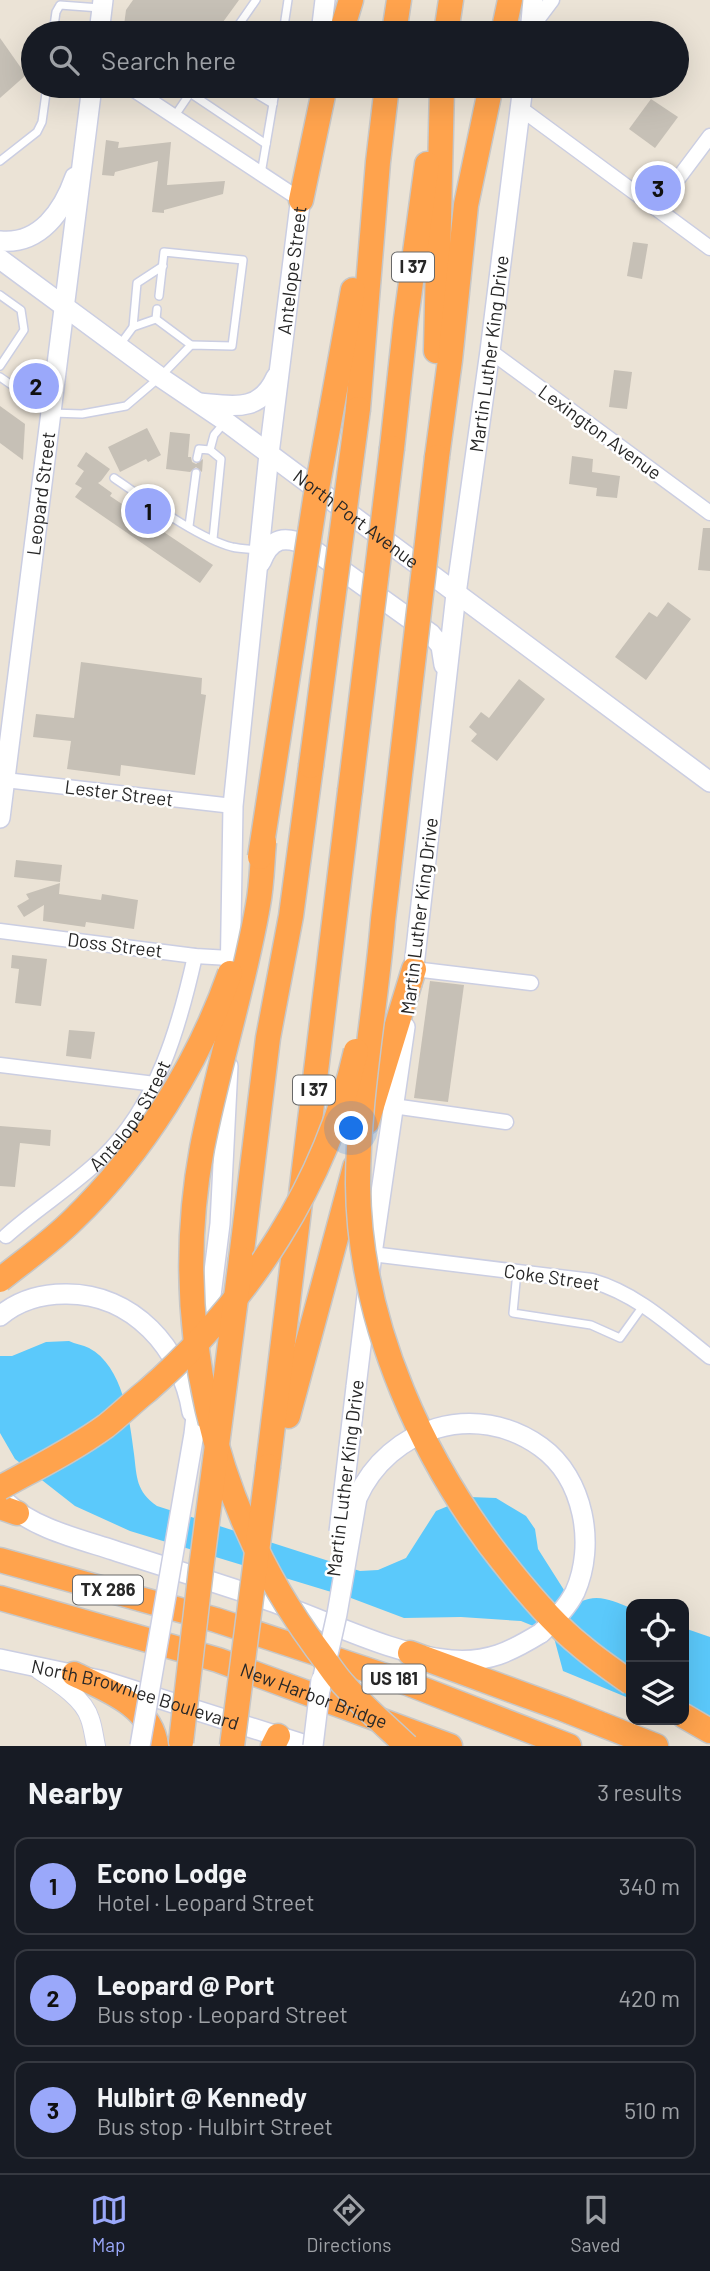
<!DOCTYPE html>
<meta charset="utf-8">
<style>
body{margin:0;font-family:Barlow,sans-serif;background:#242831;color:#f1f3f6}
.controls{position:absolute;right:21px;bottom:21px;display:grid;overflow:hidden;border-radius:14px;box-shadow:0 7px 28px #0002}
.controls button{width:63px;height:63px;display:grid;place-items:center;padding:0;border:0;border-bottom:2px solid #363941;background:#171b24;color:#f1f3f6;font:35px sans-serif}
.you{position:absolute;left:352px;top:1129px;width:24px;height:24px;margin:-18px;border:5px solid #fff;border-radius:50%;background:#1a73e8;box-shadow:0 0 0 10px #1a73e833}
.badge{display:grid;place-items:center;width:46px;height:46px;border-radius:50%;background:#9aa8fa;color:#111;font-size:23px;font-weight:700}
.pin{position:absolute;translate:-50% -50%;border:4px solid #fff;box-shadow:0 2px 7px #0006}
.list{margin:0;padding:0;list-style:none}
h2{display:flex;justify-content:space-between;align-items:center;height:91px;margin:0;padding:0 28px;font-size:30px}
h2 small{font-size:23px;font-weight:400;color:#9ea1a6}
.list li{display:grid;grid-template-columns:46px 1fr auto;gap:21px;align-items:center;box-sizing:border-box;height:98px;margin:0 14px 14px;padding:0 14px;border:2px solid #363941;border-radius:14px}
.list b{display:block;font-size:26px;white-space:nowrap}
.list p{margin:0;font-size:23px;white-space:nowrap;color:#9ea1a6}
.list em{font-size:23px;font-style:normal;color:#9ea1a6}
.icon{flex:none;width:38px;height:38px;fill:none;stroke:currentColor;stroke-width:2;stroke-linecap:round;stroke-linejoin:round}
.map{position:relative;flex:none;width:710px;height:1746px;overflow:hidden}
.search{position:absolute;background:#171b24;box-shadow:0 7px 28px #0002;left:21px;right:21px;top:21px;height:77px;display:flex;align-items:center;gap:18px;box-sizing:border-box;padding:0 24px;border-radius:38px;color:#9ea1a6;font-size:26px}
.sheet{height:427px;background:#171b24}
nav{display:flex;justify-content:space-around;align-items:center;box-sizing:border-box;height:98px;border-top:2px solid #363941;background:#171b24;font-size:19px;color:#9ea1a6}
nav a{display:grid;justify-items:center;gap:4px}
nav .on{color:#9aa8fa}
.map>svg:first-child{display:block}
.water{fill:#5bc9fb}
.building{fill:#c6c0b6}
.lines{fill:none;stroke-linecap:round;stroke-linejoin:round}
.service-casing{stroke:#cbcee2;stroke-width:10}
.minor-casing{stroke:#cbcee2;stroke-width:17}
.tertiary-casing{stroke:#cbcee2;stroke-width:20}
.secondary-casing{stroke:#cbcee2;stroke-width:22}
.motorway-casing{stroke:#c7c7c7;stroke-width:27}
.service{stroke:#fff;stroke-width:7}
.minor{stroke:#fff;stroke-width:14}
.tertiary{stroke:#fff;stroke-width:18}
.secondary{stroke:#fff;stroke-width:19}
.motorway{stroke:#ffa34d;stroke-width:24}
.secondary-bridge-casing{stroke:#cbcee2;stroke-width:22;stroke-linecap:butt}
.motorway-bridge-casing{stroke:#c7c7c7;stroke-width:27;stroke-linecap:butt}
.secondary-bridge{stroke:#fff;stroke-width:19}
.motorway-bridge{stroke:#ffa34d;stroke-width:24}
.labels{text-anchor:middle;stroke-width:5;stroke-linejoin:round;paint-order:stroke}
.shield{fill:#fff;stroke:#686868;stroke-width:2}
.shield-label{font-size:18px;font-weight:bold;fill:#272727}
.street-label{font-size:19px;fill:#272727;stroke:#fff}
</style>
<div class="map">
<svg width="710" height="1746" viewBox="0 0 710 1746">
<rect width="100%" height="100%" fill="#ebe3d6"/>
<g class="water">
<path d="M69 1341C75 1344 83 1345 89 1348 123 1366 130 1421 134 1454 137 1478 136 1491 157 1506L360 1571 378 1570 406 1558 436 1511 470 1497 496 1498 526 1516 535 1529 538 1549 564 1590 580 1602C598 1593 613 1601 631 1608V1699L563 1671 553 1634 521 1621 461 1617 404 1618 351 1598 130 1531 75 1506 15 1459 0 1433V1356H12L46 1342Z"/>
<path d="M684 1628 710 1637V1729L684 1719Z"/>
</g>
<g class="building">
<path d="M133 0H239L215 33H123L126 10Z"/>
<path d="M0 38 26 75 0 98Z"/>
<path d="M651 99 678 117 655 148 629 129Z"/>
<path d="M106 140 119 142 118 148 171 142 167 185 225 181 223 194 164 210V213L152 212 158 161 115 172 114 176 102 175Z"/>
<path d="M633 242 648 244 642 279 627 276Z"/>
<path d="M614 370 632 372 627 409 609 407Z"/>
<path d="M0 406 25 424 23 460 0 443Z"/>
<path d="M147 428 161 455 148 462 146 459 120 472 108 447Z"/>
<path d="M170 432 190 434 188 457H191L192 462 196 464 203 459 202 472 196 467 190 472 166 469Z"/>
<path d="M86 452 110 469 101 481 98 483 112 493 110 496 213 565 200 583 75 497 82 488 75 484 84 471 77 466Z"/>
<path d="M572 456 593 459 592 472 620 476 617 498 596 496 597 488 569 484Z"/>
<path d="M703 528H710V571L698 570Z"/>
<path d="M668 602 691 619 646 680 615 657 649 612 657 617Z"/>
<path d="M81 662 202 678 201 694 206 695 195 775 121 765 120 776 67 769 71 741 33 737 36 714 74 718Z"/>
<path d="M519 679 545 699 497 761 471 741 477 734 469 727 481 712 489 718Z"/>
<path d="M16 860 62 865 60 882 14 877Z"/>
<path d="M60 883 59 894 101 900 102 894 138 900 134 929 86 922 85 927 43 921 44 905 24 917 17 906 29 899 26 894Z"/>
<path d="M12 955 47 959 41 1006 15 1003 19 969 11 968Z"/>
<path d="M430 981 464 985 448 1102 414 1098Z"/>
<path d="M69 1030 95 1032 91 1059 66 1056Z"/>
<path d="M0 1126 51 1130 50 1146 20 1143 15 1187 0 1186Z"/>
</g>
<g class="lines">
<defs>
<g id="service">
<path d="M53 33 56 12 60 5 100 8"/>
<path d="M233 33 256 0"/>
<path d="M283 33 288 0"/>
<path d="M243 86 273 104"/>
<path d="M190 93 266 144"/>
<path d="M174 117 195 86"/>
<path d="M0 161 37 132 42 122 47 86"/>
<path d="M261 174 276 86"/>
<path d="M0 295 21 310 24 330 0 366"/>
<path d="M156 319 191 345"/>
<path d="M133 327 137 283 163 266"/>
<path d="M119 346 133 327 156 319 157 309"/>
<path d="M0 377 52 413 82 414 126 406 160 377 191 345 232 346 243 260 164 252 159 296"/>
<path d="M197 458 199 449 210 450"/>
<path d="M114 478C145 499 197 538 232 547 241 549 250 549 259 550"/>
<path d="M189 526 196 473"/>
<path d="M213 539 221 459 210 450 214 435 225 422"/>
<path d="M517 1272 513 1313 591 1325 620 1338 643 1306"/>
</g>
<g id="minor">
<path d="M531 28 552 0"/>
<path d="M128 86 301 200"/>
<path d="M520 108 710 248"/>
<path d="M656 208 710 136"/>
<path d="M490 351 710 513"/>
<path d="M5 780 233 806"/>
<path d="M0 931 195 956 230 958"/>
<path d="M414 969 531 983"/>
<path d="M0 1065 155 1084"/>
<path d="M393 1106 506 1122"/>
<path id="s1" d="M6 1236C37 1208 72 1187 102 1158 157 1105 179 1028 195 956"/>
<path d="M372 1254 592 1281C638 1294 673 1328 710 1357"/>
</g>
<path id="tertiary" d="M39 1670C56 1681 84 1698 90 1719 93 1727 94 1737 96 1746"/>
<g id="secondary">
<path d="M99 33 103 0"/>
<path d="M321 33 325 0"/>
<path d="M530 33 533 0"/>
<path d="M0 241C40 245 63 211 75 177"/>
<path id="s2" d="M0 259 160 377 225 421 710 782"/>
<path d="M200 403C233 406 260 413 276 377"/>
<path d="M261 562C271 537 285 535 308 546L431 634 441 646 444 665"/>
<path id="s3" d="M0 818 92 86"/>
<path id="s4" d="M412 984 456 594 490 351 523 86"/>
<path id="s5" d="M230 986 233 806 269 454 302 188"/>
<path d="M0 1316C19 1300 42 1294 65 1294 133 1293 182 1349 192 1412"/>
<path d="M206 1335 220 1224 228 1066"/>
<path d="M356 1387 372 1254 405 1027"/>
<path d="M194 1434 199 1390"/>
<path d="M7 1503C33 1528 79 1539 113 1550 165 1567 218 1583 270 1601 326 1620 393 1655 451 1660 488 1663 510 1652 541 1633"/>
<path id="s6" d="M0 1659 104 1681 309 1746"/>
</g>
<g id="motorway">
<path d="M341 33 351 0"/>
<path d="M394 33 399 0"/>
<path d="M446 33 451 0"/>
<path d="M503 33 510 0"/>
<path d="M301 200 325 86"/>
<path d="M436 351 442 86"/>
<path d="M358 409 378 162 387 86"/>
<path d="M331 412 353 290"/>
<path d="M392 448 406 319 427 164"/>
<path d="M437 457 450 360 466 205 491 86"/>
<path d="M367 1122 414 969"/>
<path d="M241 1259 268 1038 291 916 311 766"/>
<path d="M288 1416 355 1167"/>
<path d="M268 1466 350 791"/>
<path d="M0 1507 17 1513"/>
<path d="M0 1560 216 1620 407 1683 569 1746"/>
<path id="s7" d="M0 1598 218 1660 450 1746"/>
<path d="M410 1653 563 1709 656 1746"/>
<path d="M74 1674C105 1689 152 1706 156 1746"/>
<path d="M684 1716 710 1731"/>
<path d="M273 1746 278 1736"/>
</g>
</defs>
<use href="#service" class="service-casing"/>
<use href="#minor" class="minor-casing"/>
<use href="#tertiary" class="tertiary-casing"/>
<use href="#secondary" class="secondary-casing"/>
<use href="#motorway" class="motorway-casing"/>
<use href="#service" class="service"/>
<use href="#minor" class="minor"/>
<use href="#tertiary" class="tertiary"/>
<use href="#secondary" class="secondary"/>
<use href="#motorway" class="motorway"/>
<defs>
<g id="secondary-bridge">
<path d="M339 1532 356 1387"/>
<path d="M320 1690 337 1614 357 1498C389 1427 476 1400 541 1447 584 1478 596 1545 575 1592 567 1608 553 1621 541 1633"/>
<path d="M140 1746 194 1434"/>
<path d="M313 1746 321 1680"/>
</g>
<g id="motorway-bridge">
<path d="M437 457 383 920C376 1008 358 1096 358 1184 359 1324 424 1466 511 1572 532 1598 554 1624 580 1645 596 1659 614 1671 631 1683"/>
<path d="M311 766 358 409"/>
<path d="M350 791 392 448"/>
<path d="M264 842C262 863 262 884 258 905 244 987 218 1066 202 1148 170 1322 211 1506 317 1649 327 1662 335 1676 346 1687 365 1708 387 1727 407 1746"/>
<path d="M260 857 315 500 331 412"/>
<path d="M0 1280C25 1260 51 1242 74 1219 143 1152 198 1064 230 973"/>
<path d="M0 1488C36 1468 73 1450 106 1426 120 1415 133 1402 147 1391 249 1302 326 1184 356 1051"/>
<path d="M181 1742 201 1569 241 1259"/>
<path d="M232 1746 268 1466"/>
</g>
</defs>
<use href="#secondary-bridge" class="secondary-bridge-casing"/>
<use href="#motorway-bridge" class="motorway-bridge-casing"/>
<use href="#secondary-bridge" class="secondary-bridge"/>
<use href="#motorway-bridge" class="motorway-bridge"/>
</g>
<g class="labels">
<g class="shield">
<rect x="392" y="252.5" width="42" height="29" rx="5"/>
<rect x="293" y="1075.5" width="42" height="29" rx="5"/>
<rect x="73" y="1575.5" width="70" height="29" rx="5"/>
<rect x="362.5" y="1664.5" width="63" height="29" rx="5"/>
</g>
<g class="shield-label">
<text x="413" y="273">I 37</text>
<text x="314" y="1096">I 37</text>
<text x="108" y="1596">TX 286</text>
<text x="394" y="1685">US 181</text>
</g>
<g class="street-label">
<text dy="7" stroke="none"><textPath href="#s5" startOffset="719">Antelope Street</textPath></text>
<text dy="7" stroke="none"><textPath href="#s4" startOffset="635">Martin Luther King Drive</textPath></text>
<text transform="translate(600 432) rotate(36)" y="7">Lexington Avenue</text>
<text dy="7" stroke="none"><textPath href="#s3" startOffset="327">Leopard Street</textPath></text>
<text dy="7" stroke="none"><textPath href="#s2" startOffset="441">North Port Avenue</textPath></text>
<text transform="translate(119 793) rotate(7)" y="7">Lester Street</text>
<text transform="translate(419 916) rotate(-83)" y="7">Martin Luther King Drive</text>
<text transform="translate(115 945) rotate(7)" y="7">Doss Street</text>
<text dy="7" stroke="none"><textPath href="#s1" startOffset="175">Antelope Street</textPath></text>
<text transform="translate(552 1277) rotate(8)" y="7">Coke Street</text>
<text transform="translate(345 1478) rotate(-83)" y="7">Martin Luther King Drive</text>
<text dy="7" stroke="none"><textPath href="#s6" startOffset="140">North Brownlee Boulevard</textPath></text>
<text dy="7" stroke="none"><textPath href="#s7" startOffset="329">New Harbor Bridge</textPath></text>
</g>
</g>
</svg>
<div class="controls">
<button><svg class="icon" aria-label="locate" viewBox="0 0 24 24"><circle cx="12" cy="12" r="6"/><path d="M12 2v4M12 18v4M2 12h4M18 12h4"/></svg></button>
<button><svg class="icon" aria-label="layers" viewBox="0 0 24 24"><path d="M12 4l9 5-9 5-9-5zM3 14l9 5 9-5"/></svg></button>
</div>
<div class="you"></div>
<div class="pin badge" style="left:148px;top:511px">1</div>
<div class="pin badge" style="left:36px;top:386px">2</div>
<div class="pin badge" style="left:658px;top:188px">3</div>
<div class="search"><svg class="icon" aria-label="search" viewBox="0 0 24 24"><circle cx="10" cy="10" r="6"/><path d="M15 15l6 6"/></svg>Search here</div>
</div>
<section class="sheet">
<h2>Nearby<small>3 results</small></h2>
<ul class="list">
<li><span class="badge">1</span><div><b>Econo Lodge</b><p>Hotel · Leopard Street</p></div><em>340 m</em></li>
<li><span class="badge">2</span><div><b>Leopard @ Port</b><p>Bus stop · Leopard Street</p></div><em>420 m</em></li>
<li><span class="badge">3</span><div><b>Hulbirt @ Kennedy</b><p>Bus stop · Hulbirt Street</p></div><em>510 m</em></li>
</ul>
</section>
<nav>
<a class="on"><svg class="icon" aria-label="map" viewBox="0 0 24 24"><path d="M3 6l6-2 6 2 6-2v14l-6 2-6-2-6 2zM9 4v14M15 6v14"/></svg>Map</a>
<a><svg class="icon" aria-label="directions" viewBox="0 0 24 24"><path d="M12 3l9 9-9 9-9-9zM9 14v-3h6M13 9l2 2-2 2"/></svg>Directions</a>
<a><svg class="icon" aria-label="saved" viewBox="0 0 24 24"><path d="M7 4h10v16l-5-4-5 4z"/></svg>Saved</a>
</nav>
